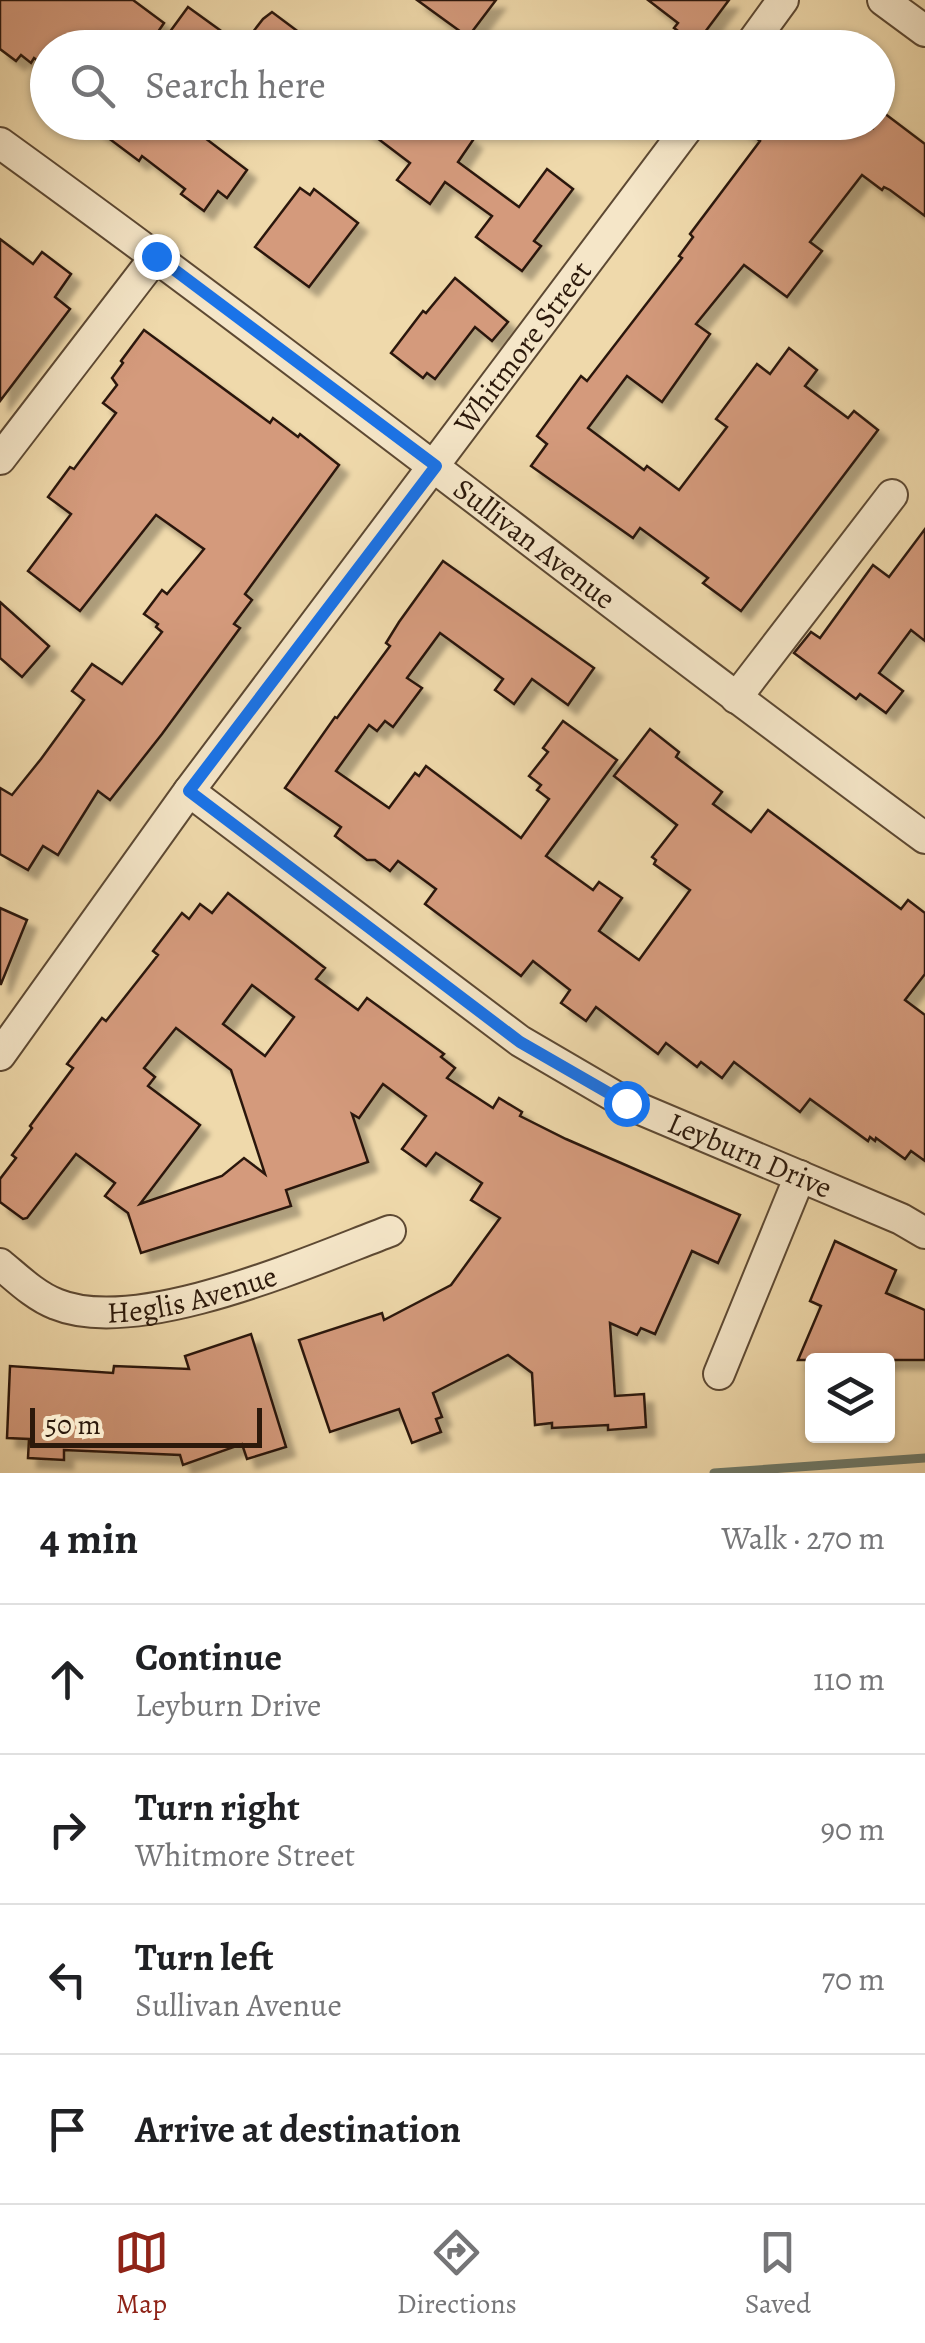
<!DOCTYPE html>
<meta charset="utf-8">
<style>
body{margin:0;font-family:Alegreya,serif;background:#f2f2f2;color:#202124}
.controls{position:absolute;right:30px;bottom:30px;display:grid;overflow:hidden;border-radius:10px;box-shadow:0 2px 8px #0004}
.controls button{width:90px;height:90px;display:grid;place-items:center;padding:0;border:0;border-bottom:2px solid #e0e0e0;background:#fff;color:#202124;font:50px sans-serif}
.scale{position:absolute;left:30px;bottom:25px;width:232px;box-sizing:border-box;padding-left:10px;border:5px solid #2c190b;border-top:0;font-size:28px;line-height:35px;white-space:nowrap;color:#2c190b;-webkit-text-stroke:8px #f5e6c8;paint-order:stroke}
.stop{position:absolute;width:30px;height:30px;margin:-22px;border:8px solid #1a73e8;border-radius:50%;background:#fff}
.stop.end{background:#1a73e8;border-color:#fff;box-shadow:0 2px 10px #0008}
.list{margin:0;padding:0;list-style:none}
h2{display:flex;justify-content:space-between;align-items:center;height:130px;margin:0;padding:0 40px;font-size:42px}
h2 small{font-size:32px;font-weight:400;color:#757577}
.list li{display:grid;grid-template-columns:65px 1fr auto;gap:30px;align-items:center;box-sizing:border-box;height:150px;padding:0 40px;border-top:2px solid #e0e0e0}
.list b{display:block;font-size:38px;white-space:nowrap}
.list p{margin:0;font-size:32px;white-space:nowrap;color:#757577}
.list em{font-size:32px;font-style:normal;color:#757577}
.icon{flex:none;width:55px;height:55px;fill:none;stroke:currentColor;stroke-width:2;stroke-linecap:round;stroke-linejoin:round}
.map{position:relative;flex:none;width:925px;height:1473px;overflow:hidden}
.search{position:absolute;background:#fff;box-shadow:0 2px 8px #0004;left:30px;right:30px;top:30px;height:110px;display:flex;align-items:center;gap:25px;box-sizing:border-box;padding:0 35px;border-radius:55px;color:#757577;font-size:38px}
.sheet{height:730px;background:#fff}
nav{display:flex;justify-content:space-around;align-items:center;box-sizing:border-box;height:140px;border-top:2px solid #e0e0e0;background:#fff;font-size:28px;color:#757577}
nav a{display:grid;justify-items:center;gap:5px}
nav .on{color:#8f2418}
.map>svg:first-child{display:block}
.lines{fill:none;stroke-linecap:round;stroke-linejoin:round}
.stream{stroke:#6e7a6a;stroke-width:9}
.building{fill:#d49a7c;stroke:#2c190b;stroke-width:2.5;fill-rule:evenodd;filter:url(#shadow)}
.minor-casing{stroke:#5d4933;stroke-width:34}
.minor{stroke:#f5e6c8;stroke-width:30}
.route{stroke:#1a73e8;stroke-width:12}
.labels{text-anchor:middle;stroke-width:8;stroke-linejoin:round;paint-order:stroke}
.street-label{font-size:30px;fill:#2c190b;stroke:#f5e6c8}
</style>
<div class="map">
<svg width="925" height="1473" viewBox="0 0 925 1473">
<defs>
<filter id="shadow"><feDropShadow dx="9" dy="9" stdDeviation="2.5" flood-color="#0004"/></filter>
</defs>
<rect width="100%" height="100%" fill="#efd9ab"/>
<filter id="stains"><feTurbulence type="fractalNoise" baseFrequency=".002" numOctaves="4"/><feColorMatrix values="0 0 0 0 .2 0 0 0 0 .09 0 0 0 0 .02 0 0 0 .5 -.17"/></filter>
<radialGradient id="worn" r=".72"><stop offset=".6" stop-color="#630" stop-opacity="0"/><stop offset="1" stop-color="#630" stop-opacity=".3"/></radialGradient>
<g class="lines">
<path class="stream" d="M714 1473 925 1458"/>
</g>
<g class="building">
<path d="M0 0H133L164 23 147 48H48V68L34 58 31 63 21 55 16 61 0 49Z"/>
<path d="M417 0H496L468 37Z"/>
<path d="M648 0H729L696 44 674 28 678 23Z"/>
<path d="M188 7 242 46 263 19 272 12 320 48H158Z"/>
<path d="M884 113 925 144V216L890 190 884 187 882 190 862 175 810 242 822 251 787 297 744 265 696 324 710 334 662 402 627 376 588 428 644 470 647 466 679 490 727 427 716 419 757 364 770 374 789 348 817 370 805 386 848 418 854 411 878 430 741 611 703 583 708 578 640 528 633 538 531 466 547 444 537 436 581 376 587 381 644 307 682 258 679 256 693 237 690 234 760 141 734 122H867L873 128Z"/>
<path d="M87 122H184L247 170 227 198 218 191 204 211 181 194 185 189 142 156 139 161Z"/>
<path d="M356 122H449L473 140 458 162 519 207 547 169 573 189 534 241 541 246 522 271 476 237 492 216 445 182 430 204 397 180 410 163Z"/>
<path d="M300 188 310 195 314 189 358 223 309 287 255 247Z"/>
<path d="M0 239 33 264 42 252 71 274 55 297 70 309 0 401Z"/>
<path d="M455 278 508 322 492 341 475 327 435 379 427 373 423 378 391 353 423 311 426 313Z"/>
<path d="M144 330 270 423 273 418 298 437 300 434 339 465 245 594 252 600 234 624 240 628 162 734 110 800 98 791 58 855 43 846 28 870 0 854V788L12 795 41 759 84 700 72 691 92 664 122 684 162 632 156 627 158 624 144 614 162 590 167 594 204 549 156 515 80 611 28 571 71 514 48 497 70 467 74 469 116 413 103 403 117 385 112 378 123 363 121 361Z"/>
<path d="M925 529V641L911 630 879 673 903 691 886 713 860 694 856 699 794 653 811 632 820 638 873 565 889 577Z"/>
<path d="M443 561 594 668 568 705 532 679 514 704 495 690 503 679 440 633 407 678 422 688 393 727 385 721 377 731 369 725 336 771 389 808 415 773 419 776 426 766 521 838 549 799 537 790 541 785 529 776 548 752 543 748 563 721 617 760 546 856 593 890 599 882 622 898 599 931 639 960 690 890 654 864 656 860 652 857 677 825 614 776 650 729 679 752 676 757 722 792 713 804 751 832 768 810 901 909 908 900 925 913V974L905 1000 925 1015V1161L911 1151 905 1159 876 1138 875 1141 870 1137 868 1141 810 1099 800 1112 734 1062 722 1078 701 1062 697 1067 666 1043 658 1054 596 1007 586 1021 561 1003 570 990 533 961 521 976 425 904 436 889 398 861 390 871 375 860H367L335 836 341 827 285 788 335 717 337 718 390 646 386 643 399 622Z"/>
<path d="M0 602 49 646 22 677 0 658Z"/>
<path d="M228 893 325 968 316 979 358 1010 367 998 444 1054 441 1057 455 1068 447 1078 493 1108 499 1098 522 1112 520 1116 566 1139 740 1215 718 1263 692 1251 655 1334 641 1328 637 1335 610 1323 615 1396 644 1394 646 1427 608 1430V1425L552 1428V1423L535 1425 532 1373 508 1355 433 1393 442 1417 436 1419 441 1432 412 1443 399 1409 330 1432 299 1340 382 1313 384 1320 451 1285 500 1218 471 1200 482 1183 436 1153 426 1166 402 1149 426 1116 383 1084 359 1118 352 1114 368 1162 286 1190 291 1206 141 1253 128 1213 105 1196 115 1183 76 1154 27 1218 23 1219 0 1202V1179L16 1158 12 1155 32 1128 30 1126 73 1068 67 1064 102 1018 106 1021 158 955 153 951 182 913 189 919 200 904 212 913ZM252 985 294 1017 265 1056 223 1024ZM176 1028 231 1070 265 1174 244 1158 222 1176 140 1204 200 1125 148 1086 155 1077 144 1068Z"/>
<path d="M0 908 27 920 1 984H0Z"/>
<path d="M835 1241 896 1270 886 1293 925 1310V1360H798L821 1306 810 1301Z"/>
<path d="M251 1334 286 1447 247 1459 242 1444 183 1465 180 1455 64 1450V1460L28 1458 29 1439 7 1438 10 1366 113 1373 114 1366 189 1369 185 1356Z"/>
</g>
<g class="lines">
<defs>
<g id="minor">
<path d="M883 0 925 31"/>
<path d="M748 48 783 0"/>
<path id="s1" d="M0 143C313 369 614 609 925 838"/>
<path d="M0 459 156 256"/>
<path d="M736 698 892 495"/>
<path id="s2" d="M189 791 520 1041 626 1103 901 1219 925 1233"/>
<path id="s3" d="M0 1055 189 791 692 122"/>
<path id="s4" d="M0 1264C17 1278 35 1296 56 1304 138 1338 310 1261 390 1231"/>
<path d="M719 1374 800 1176"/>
</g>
</defs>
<use href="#minor" class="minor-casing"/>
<use href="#minor" class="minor"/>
</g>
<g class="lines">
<path class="route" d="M156 256 436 466 189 791 520 1042 626 1103"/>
</g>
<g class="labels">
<g class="street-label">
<text dy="10" stroke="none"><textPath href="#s3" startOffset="880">Whitmore Street</textPath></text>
<text dy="10" stroke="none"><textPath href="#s1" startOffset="668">Sullivan Avenue</textPath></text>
<text dy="10" stroke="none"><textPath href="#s2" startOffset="672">Leyburn Drive</textPath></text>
<text dy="10" stroke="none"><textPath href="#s4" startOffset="208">Heglis Avenue</textPath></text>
</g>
</g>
<rect width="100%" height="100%" filter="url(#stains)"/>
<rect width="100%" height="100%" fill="url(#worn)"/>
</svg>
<div class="controls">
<button><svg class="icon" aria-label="layers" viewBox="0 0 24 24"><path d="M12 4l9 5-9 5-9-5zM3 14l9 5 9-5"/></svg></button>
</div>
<div class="scale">50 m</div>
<div class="stop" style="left:626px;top:1103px"></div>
<div class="stop end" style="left:156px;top:256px"></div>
<div class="search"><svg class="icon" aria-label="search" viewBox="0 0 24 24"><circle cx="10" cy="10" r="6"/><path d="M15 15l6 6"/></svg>Search here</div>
</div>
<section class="sheet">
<h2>4 min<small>Walk · 270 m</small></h2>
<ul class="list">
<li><svg class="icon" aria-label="ahead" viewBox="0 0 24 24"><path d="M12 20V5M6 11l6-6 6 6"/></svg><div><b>Continue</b><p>Leyburn Drive</p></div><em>110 m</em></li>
<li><svg class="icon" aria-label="right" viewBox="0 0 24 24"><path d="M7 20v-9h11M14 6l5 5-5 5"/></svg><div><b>Turn right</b><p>Whitmore Street</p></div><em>90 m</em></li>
<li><svg class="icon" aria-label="left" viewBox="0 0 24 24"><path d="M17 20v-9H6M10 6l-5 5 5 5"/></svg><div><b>Turn left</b><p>Sullivan Avenue</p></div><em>70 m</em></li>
<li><svg class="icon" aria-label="arrive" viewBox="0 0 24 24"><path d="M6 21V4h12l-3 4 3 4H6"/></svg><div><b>Arrive at destination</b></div></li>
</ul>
</section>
<nav>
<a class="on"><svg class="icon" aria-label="map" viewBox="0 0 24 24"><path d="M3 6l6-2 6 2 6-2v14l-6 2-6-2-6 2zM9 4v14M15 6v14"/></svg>Map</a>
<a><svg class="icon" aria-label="directions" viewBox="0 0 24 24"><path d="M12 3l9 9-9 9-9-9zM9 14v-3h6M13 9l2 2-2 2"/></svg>Directions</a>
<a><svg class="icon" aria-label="saved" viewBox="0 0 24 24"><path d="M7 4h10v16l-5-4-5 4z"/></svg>Saved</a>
</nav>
